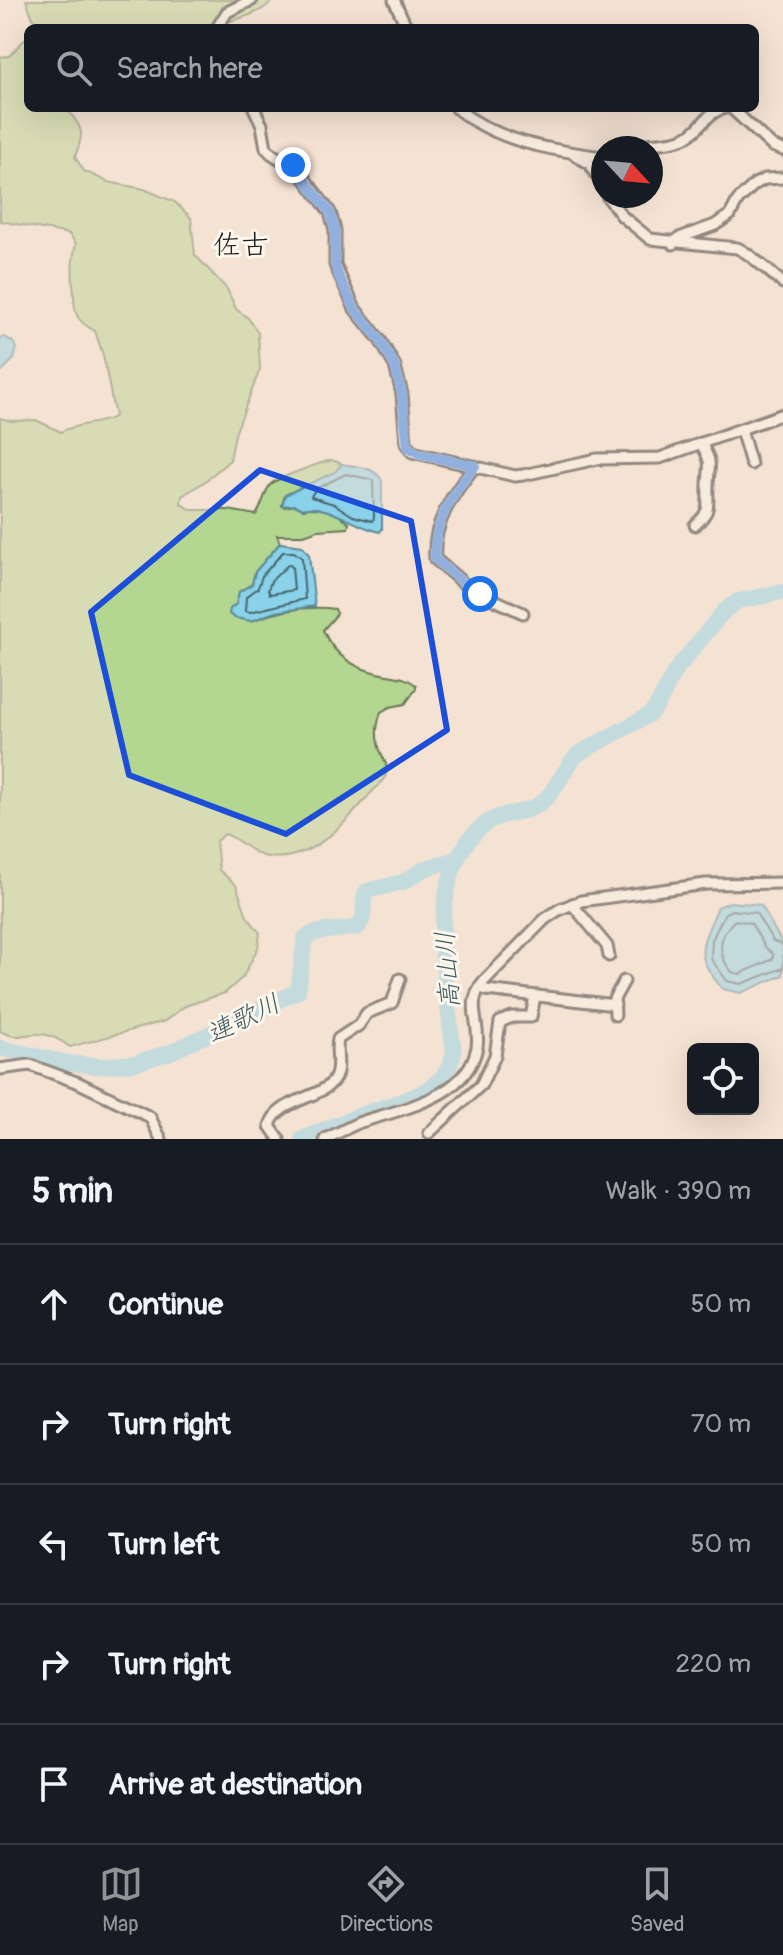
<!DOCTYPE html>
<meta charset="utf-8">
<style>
body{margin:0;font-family:Pangolin,"Klee One",sans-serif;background:#20242c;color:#f1f3f6}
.controls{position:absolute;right:24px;bottom:24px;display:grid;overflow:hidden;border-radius:12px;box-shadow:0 8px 32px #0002}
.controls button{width:72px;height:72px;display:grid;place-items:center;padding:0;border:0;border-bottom:2px solid #363941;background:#171b24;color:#f1f3f6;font:40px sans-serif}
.compass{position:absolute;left:591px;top:136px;width:72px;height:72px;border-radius:50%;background:#171b24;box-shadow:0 8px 32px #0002;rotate:116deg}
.stop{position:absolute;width:24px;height:24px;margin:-18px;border:6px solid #1a73e8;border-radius:50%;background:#fff}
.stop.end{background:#1a73e8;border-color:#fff;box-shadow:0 2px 8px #0008}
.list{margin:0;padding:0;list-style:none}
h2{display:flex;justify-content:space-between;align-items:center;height:104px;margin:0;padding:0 32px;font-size:34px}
h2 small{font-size:26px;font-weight:400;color:#9ea1a6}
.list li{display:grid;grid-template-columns:52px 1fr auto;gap:24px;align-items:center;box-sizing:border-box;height:120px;padding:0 32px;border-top:2px solid #363941}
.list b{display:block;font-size:30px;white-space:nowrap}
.list em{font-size:26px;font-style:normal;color:#9ea1a6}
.icon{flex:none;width:44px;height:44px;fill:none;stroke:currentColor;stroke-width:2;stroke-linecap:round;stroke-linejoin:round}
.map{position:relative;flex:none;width:783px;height:1139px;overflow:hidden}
.search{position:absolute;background:#171b24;box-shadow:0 8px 32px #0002;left:24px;right:24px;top:24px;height:88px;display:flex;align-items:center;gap:20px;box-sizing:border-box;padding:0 28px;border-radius:12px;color:#9ea1a6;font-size:30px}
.sheet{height:704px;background:#171b24}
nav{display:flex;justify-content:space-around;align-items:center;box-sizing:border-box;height:112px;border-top:2px solid #363941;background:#171b24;font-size:22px;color:#9ea1a6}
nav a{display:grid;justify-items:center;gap:4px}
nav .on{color:#919294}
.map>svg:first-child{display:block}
.green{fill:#b3d691;stroke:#687956;stroke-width:2}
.water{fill:#89d2ea;stroke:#5d8998;stroke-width:2}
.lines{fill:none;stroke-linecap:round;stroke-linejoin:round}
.shore{stroke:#48656e;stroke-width:2}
.river{stroke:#89d2ea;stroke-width:16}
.minor-casing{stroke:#1c1c1c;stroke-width:15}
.minor{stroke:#fbf7ec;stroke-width:9}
.route{stroke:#1a73e8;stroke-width:10}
.marked{fill:none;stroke:#1d4ed8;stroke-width:6;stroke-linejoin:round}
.labels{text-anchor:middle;stroke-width:6;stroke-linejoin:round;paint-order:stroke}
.water-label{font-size:26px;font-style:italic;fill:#425c64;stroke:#fbf7ec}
.quarter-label{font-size:28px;fill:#1c1c1c;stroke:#fbf7ec}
</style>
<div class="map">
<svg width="783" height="1139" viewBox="0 0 783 1139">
<rect width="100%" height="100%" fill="#f4e2d3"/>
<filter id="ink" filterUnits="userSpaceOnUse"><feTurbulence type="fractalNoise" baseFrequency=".0125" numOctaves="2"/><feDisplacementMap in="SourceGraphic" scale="16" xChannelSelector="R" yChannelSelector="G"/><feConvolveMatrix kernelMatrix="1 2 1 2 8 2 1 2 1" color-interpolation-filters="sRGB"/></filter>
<g filter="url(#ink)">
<g class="green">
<path d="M26 0H273C261 15 234 20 215 25L214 28H31L34 21Z"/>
<path d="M28 36V108H67C83 131 85 130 75 157L84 171 108 182 144 189 175 202 191 218 195 255 227 289 236 309 248 318 258 333 260 369 235 434 230 460 204 482 182 496 181 504 192 510H228L256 515C263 505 264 493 270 485 276 478 320 463 332 460L342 464 335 472 285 495 282 505 285 507 295 505 303 509C318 505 339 513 349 523L348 528 318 530 304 535H277L280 543 255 572 252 584 239 592 251 621C278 611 305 605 335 609L337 614 323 630C335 658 357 670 387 675 399 677 406 677 416 685V689L405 704 390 707 381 712C376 727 375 738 381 753 384 759 387 764 387 771 386 780 375 788 369 795 345 824 310 863 268 857 252 855 240 839 225 834L216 841 219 870 236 885 247 916 260 933 258 948 243 977 225 993 185 1006 165 1021 70 1047C61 1041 51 1034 39 1034 19 1033 22 1041 0 1031V418L11 421 36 420 61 432C79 422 99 426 115 416L103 355 95 331C69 318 76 306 73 283 72 268 72 259 76 244L69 234 0 221V57L9 56Z"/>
</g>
<g class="water">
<path d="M4 337 12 341 17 348 14 359 0 373V338Z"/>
<path d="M342 464C356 467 375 466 382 481V529L380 532C356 528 326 502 303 509L295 505 282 506 285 495 335 472Z"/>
<path d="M280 543 302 546 309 555 315 606 275 612 251 621 235 618 229 614 230 609 236 604 239 592 252 584 255 572Z"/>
<path d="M730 902 761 905 783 945V975L741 993 723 989C692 954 701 947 718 907Z"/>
</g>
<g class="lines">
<g class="shore">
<path d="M346 474 373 480 374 518 372 521 353 516 334 504 311 497 315 489Z"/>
<path d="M294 552 302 558 305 599 250 612 245 611 246 597 258 588 262 576 283 552Z"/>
<path d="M289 564 292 567 294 590 270 594 268 590 271 581Z"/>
<path d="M735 920 751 923 765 947 773 954V959L740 974 732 972C717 955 717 936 735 920Z"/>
<path d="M783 945 773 941 756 913 732 910 725 913 712 940 711 959 727 981 741 984 783 968"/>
</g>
<g class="river">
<path d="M0 1048 68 1063 101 1066 135 1063 171 1052 298 991 305 938C314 929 343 931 358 927 368 916 360 903 367 891L403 882 424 869 456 859"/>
<path d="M302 1139C323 1130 345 1121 366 1113 400 1100 446 1094 454 1052 445 985 423 871 485 824 503 810 524 816 541 803 557 791 563 768 578 754L649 715 657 706 675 671 724 611 738 601 783 592"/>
</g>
<defs>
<g id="minor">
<path d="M394 0 407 28"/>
<path d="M217 28 227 12 252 0"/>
<path d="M254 108 262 125 266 148 272 154 299 171 330 212 335 230V265L355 309 380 340 395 366 402 394 406 442 412 452 515 476 523 475 597 459 660 458 783 414"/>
<path d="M456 108C498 142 550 150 603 157"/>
<path d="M731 108 772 146 783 150"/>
<path d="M625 148C644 141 665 146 684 138 701 131 707 110 726 108"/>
<path d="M575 155 590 164 603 187"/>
<path d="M607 196 622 216 650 239 737 248C750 253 770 273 783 283"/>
<path d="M673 244 679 238 715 225 730 215 738 200 755 184 765 179 783 178"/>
<path d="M741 430 751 464"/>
<path d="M475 466C453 493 432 524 435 559L469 588 523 613"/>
<path d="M695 525C712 510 707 506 708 485 709 462 713 465 701 443"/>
<path d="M572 904 607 946 609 956"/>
<path d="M480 986 486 990 615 1005"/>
<path d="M615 1015 614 999 624 981"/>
<path d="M0 1069 30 1065 79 1083 150 1117 161 1139"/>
<path d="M429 1133 481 1085 495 1056 500 1022 512 1017H531L535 996"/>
<path d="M279 1139 270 1126C276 1099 324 1099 335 1078 341 1066 335 1051 338 1039L359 1025 367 1013 392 1003 400 979"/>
<path d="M325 1139C336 1134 347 1128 358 1123 399 1109 467 1099 477 1047 481 1022 465 1006 483 982L545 919 560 909 581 901 706 884 783 883"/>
</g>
</defs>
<use href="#minor" class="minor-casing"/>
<use href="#minor" class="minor"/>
</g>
</g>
<g class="lines" filter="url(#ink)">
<path class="route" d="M293 165 330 212 335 230V265L339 277 355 309 380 340 395 366 402 394 408 447 420 454 475 466C453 492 432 525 435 559L469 588 480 594"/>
</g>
<path d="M0 0H783V1139H0ZM260 470 411 521 447 730 286 834 129 775 91 612Z" fill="#f4e2d3" fill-opacity=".55" fill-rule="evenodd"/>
<path class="marked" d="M260 470 411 521 447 730 286 834 129 775 91 612Z"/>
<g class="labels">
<g class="water-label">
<text transform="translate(447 970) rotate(-94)" y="9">高山川</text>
<text transform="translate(243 1018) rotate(-26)" y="9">連歌川</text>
</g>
<g class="quarter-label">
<text x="241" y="254">佐古</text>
</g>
</g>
</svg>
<div class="controls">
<button><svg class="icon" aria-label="locate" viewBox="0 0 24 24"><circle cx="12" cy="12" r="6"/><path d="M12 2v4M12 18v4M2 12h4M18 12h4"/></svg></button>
</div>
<svg class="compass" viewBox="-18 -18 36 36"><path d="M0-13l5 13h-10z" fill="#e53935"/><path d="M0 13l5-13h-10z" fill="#9ea1a6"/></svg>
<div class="stop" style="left:480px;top:594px"></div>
<div class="stop end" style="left:293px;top:165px"></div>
<div class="search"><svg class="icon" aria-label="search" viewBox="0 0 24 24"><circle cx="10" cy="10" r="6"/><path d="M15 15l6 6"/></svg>Search here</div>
</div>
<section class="sheet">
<h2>5 min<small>Walk · 390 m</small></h2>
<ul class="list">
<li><svg class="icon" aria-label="ahead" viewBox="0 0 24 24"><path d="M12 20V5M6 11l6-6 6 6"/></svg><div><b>Continue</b></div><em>50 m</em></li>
<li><svg class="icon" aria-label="right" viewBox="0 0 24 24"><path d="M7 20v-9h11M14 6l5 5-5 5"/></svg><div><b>Turn right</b></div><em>70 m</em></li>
<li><svg class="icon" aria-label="left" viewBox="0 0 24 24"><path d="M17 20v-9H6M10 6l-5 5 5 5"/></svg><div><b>Turn left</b></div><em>50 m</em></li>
<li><svg class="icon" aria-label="right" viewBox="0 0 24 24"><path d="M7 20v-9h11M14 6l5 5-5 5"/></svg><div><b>Turn right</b></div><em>220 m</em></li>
<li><svg class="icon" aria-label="arrive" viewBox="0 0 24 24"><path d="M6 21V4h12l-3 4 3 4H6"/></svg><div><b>Arrive at destination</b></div></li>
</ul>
</section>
<nav>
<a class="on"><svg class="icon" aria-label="map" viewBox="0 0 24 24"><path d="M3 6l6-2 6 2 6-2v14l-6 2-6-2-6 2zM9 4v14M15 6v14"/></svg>Map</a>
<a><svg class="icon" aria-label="directions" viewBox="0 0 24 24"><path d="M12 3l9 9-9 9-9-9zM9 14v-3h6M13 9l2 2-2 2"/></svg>Directions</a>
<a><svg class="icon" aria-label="saved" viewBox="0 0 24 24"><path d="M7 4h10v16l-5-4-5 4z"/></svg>Saved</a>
</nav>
